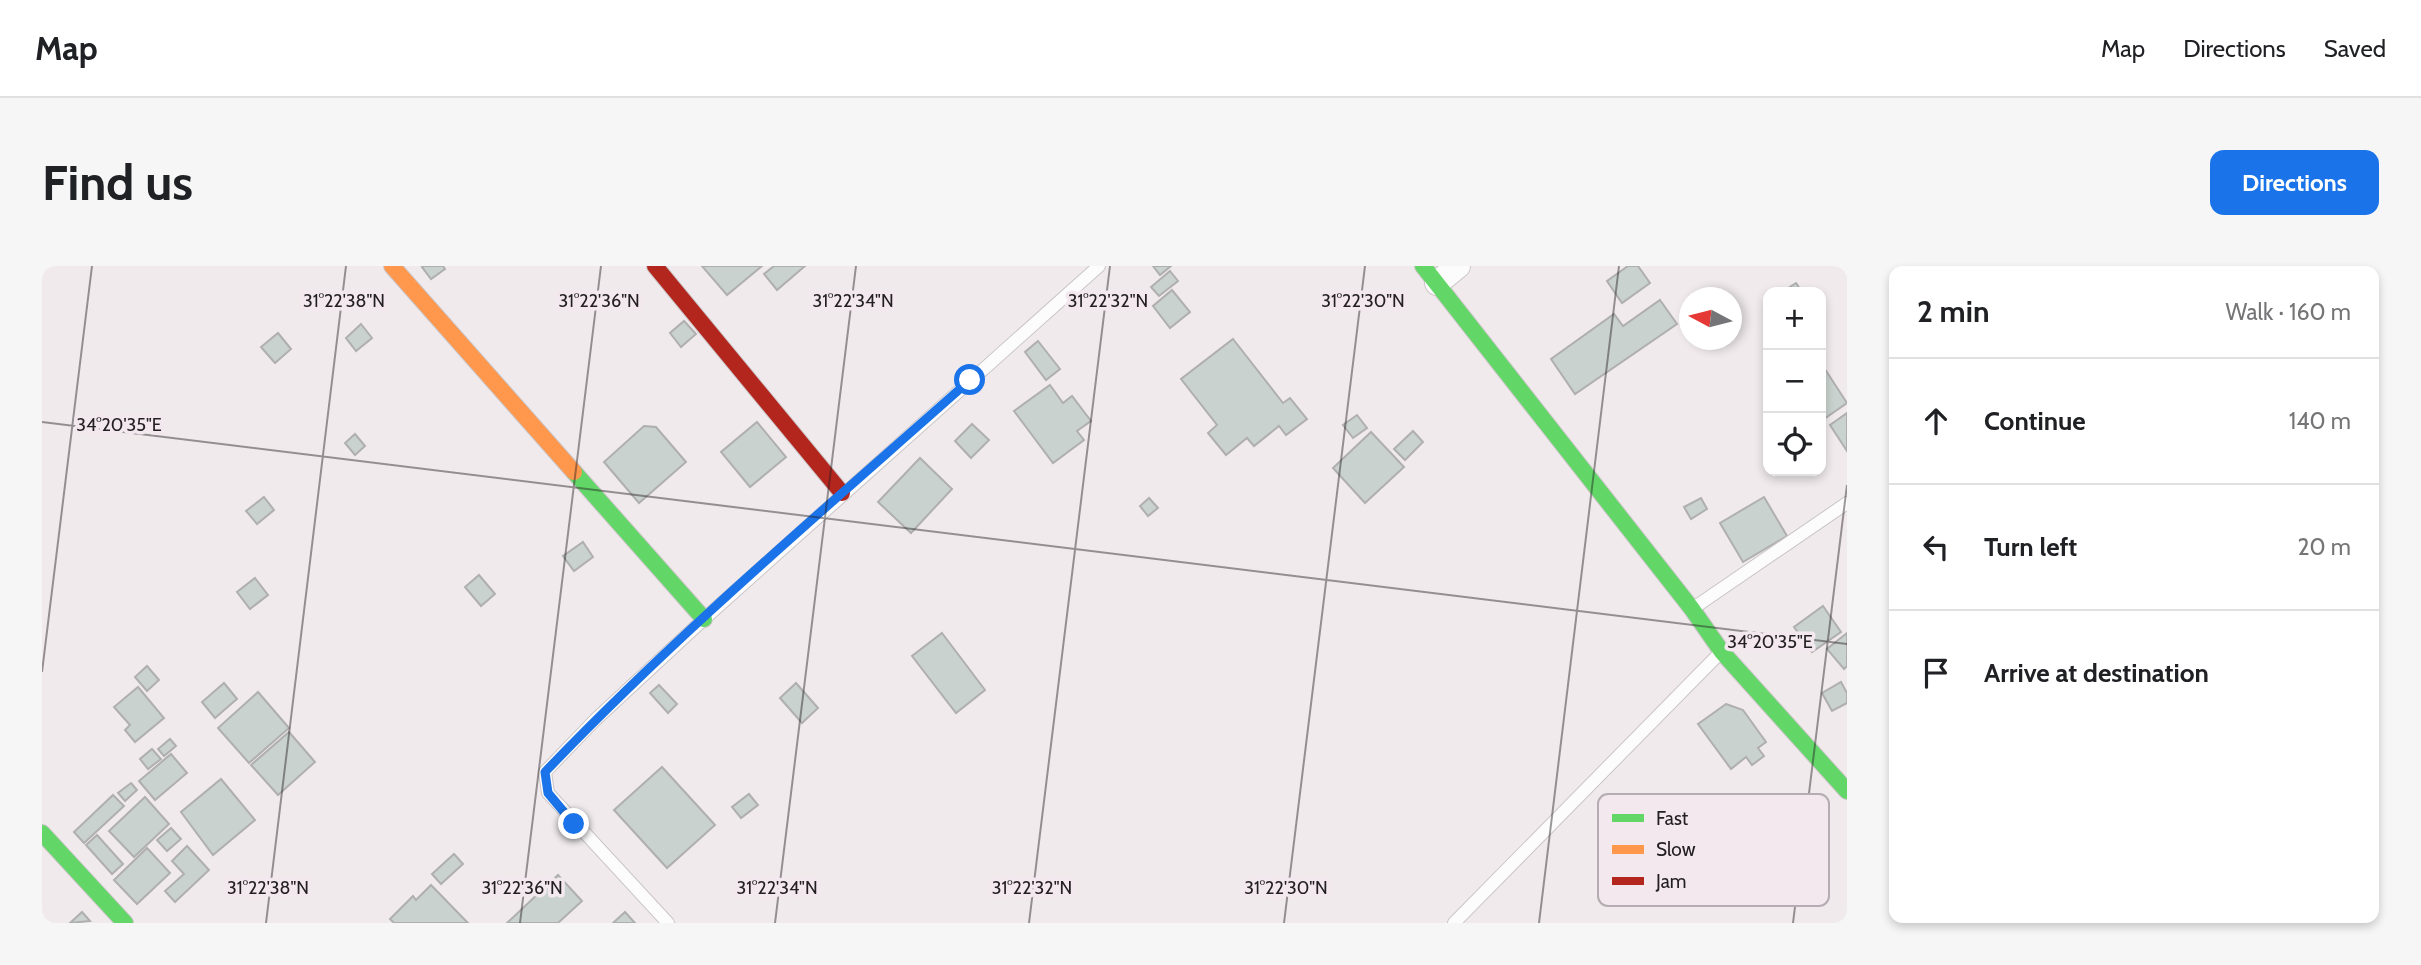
<!DOCTYPE html>
<meta charset="utf-8">
<style>
body{margin:0;font-family:Cabin,sans-serif;background:#f6f6f6;color:#202124}
.controls{position:absolute;right:21px;top:21px;display:grid;overflow:hidden;border-radius:14px;box-shadow:0 4px 10px #0003}
.controls button{width:63px;height:63px;display:grid;place-items:center;padding:0;border:0;border-bottom:2px solid #e0e0e0;background:#fff;color:#202124;font:35px sans-serif}
.compass{position:absolute;left:1637px;top:21px;width:63px;height:63px;border-radius:50%;background:#fff;box-shadow:0 4px 10px #0003;rotate:277deg}
.stop{position:absolute;width:21px;height:21px;margin:-16px;border:5px solid #1a73e8;border-radius:50%;background:#fff}
.stop.end{background:#1a73e8;border-color:#fff;box-shadow:0 2px 7px #0008}
.list{margin:0;padding:0;list-style:none}
h2{display:flex;justify-content:space-between;align-items:center;height:91px;margin:0;padding:0 28px;font-size:30px}
h2 small{font-size:23px;font-weight:400;color:#757577}
.list li{display:grid;grid-template-columns:46px 1fr auto;gap:21px;align-items:center;box-sizing:border-box;height:126px;padding:0 28px;border-top:2px solid #e0e0e0}
.list b{display:block;font-size:26px;white-space:nowrap}
.list em{font-size:23px;font-style:normal;color:#757577}
.icon{flex:none;width:38px;height:38px;fill:none;stroke:currentColor;stroke-width:2;stroke-linecap:round;stroke-linejoin:round}
.map{position:relative;flex:none;width:1805px;height:657px;overflow:hidden;border-radius:14px}
header{display:flex;align-items:center;gap:42px;box-sizing:border-box;height:98px;padding:0 35px;background:#fff;border-bottom:2px solid #e0e0e0}
header strong{font-size:33px}
nav{display:flex;gap:38px;margin-inline-start:auto;font-size:24px}
.intro{display:flex;align-items:center;justify-content:space-between;box-sizing:border-box;height:168px;padding:0 42px}
h1{margin:0;font-size:49px}
.button{padding:18px 32px;border-radius:14px;background:#1a73e8;color:#fff;font-size:24px;font-weight:700}
main{display:flex;gap:42px;padding:0 42px}
aside{flex:1;background:#fff;border-radius:14px;box-shadow:0 4px 10px #0003}
.map>svg:first-child{display:block}
.building{fill:#c9d2ce;stroke:#b0afaf;stroke-width:2}
.lines{fill:none;stroke-linecap:round;stroke-linejoin:round}
.lane-casing{stroke:#cac5c7;stroke-width:14}
.street-casing{stroke:#cac5c7;stroke-width:26}
.fast-casing{stroke:#cac5c7;stroke-width:18}
.slow-casing{stroke:#cac5c7;stroke-width:18}
.jam-casing{stroke:#cac5c7;stroke-width:18}
.lane{stroke:#fdfcfc;stroke-width:12}
.street{stroke:#fdfcfc;stroke-width:24}
.fast{stroke:#63d668;stroke-width:16}
.slow{stroke:#ff974d;stroke-width:16}
.jam{stroke:#b3261e;stroke-width:16}
.route{stroke:#1a73e8;stroke-width:9}
.ticks{fill:none;stroke:#242022;stroke-width:2;stroke-opacity:0.45}
.key{fill:#f2e8ee;stroke:#b4acb1;stroke-width:2}
.key-label{font-size:19px;fill:#242022}
.ticks-label{font-size:18px;text-anchor:middle;fill:#242022;stroke:#f2e8ee;stroke-width:7;stroke-linejoin:round;paint-order:stroke}
</style>
<header>
<strong>Map</strong>
<nav><a>Map</a><a>Directions</a><a>Saved</a></nav>
</header>
<div class="intro"><h1>Find us</h1><a class="button">Directions</a></div>
<main>
<div class="map">
<svg width="1805" height="657" viewBox="0 0 1805 657">
<rect width="100%" height="100%" fill="#f0eaed"/>
<g class="building">
<path d="M382 0H401L403 3 389 13 380 1Z"/>
<path d="M660 0H720L685 29Z"/>
<path d="M732 0H763L735 24 722 8Z"/>
<path d="M1111 0H1129L1118 9Z"/>
<path d="M1586 0H1596L1608 17 1580 37 1565 15Z"/>
<path d="M1128 5 1136 15 1117 30 1109 21Z"/>
<path d="M1754 17 1760 26H1740Z"/>
<path d="M1130 24 1148 46 1128 62 1111 40Z"/>
<path d="M1618 34 1635 58 1533 128 1509 93 1572 48 1581 60Z"/>
<path d="M642 55 654 68 639 81 628 67Z"/>
<path d="M319 58 330 72 314 85 304 72Z"/>
<path d="M236 67 249 83 233 97 219 81Z"/>
<path d="M1191 73 1241 137 1248 132 1265 153 1244 169 1237 160 1212 180 1205 172 1184 189 1166 167 1175 159 1139 113Z"/>
<path d="M996 75 1018 103 1004 114 983 86Z"/>
<path d="M1779 97 1805 137 1779 155Z"/>
<path d="M1008 119 1021 137 1030 130 1049 155 1035 165 1042 174 1011 197 972 145Z"/>
<path d="M1805 147V185L1788 159Z"/>
<path d="M1315 149 1325 162 1311 172 1301 159Z"/>
<path d="M715 156 744 191 708 221 679 186Z"/>
<path d="M930 158 947 174 929 192 913 175Z"/>
<path d="M602 160 614 161 644 196 597 237 562 196Z"/>
<path d="M1371 165 1381 176 1363 194 1352 183Z"/>
<path d="M1329 166 1362 201 1323 237 1291 202Z"/>
<path d="M313 168 323 180 313 189 303 177Z"/>
<path d="M878 192 910 223 869 267 836 236Z"/>
<path d="M222 231 232 244 215 258 204 245Z"/>
<path d="M1722 231 1745 270 1701 296 1678 257Z"/>
<path d="M1107 232 1116 242 1106 250 1098 240Z"/>
<path d="M1659 232 1665 243 1649 253 1642 241Z"/>
<path d="M541 276 551 291 532 305 521 290Z"/>
<path d="M437 309 453 328 439 340 423 321Z"/>
<path d="M213 312 226 329 208 343 195 326Z"/>
<path d="M1781 340 1799 366 1770 386 1752 361Z"/>
<path d="M900 367 943 424 914 447 870 390Z"/>
<path d="M1805 367V400L1802 403 1785 383Z"/>
<path d="M105 400 117 414 105 425 93 411Z"/>
<path d="M1799 416 1805 427V437L1790 445 1780 427Z"/>
<path d="M182 417 195 433 173 452 160 436Z"/>
<path d="M754 417 776 442 760 457 738 432Z"/>
<path d="M617 419 635 438 626 447 608 427Z"/>
<path d="M96 421 122 452 93 476 83 464 88 459 72 441Z"/>
<path d="M216 426 247 462 207 497 176 462Z"/>
<path d="M1684 438 1701 444 1724 476 1716 482 1722 490 1710 499 1704 491 1689 503 1656 458Z"/>
<path d="M247 466 273 496 236 529 209 499Z"/>
<path d="M128 473 134 480 122 490 116 483Z"/>
<path d="M110 483 119 493 106 503 98 493Z"/>
<path d="M129 488 145 507 113 534 97 515Z"/>
<path d="M620 501 673 559 625 602 572 544Z"/>
<path d="M179 513 213 554 171 589 139 546Z"/>
<path d="M89 517 95 524 83 535 76 527Z"/>
<path d="M707 528 716 539 699 552 690 541Z"/>
<path d="M71 529 82 540 42 577 32 566Z"/>
<path d="M103 531 127 558 92 591 67 565Z"/>
<path d="M129 562 139 573 125 585 115 574Z"/>
<path d="M55 569 81 598 70 608 44 579Z"/>
<path d="M145 580 167 604 133 636 123 625 142 608 130 595Z"/>
<path d="M105 582 128 607 95 638 72 614Z"/>
<path d="M412 588 421 598 399 618 390 608Z"/>
<path d="M516 609 540 635 516 657H465Z"/>
<path d="M389 619 426 657H352L348 653 371 630 374 634Z"/>
<path d="M40 646 48 655 28 657Z"/>
<path d="M583 646 593 657H571Z"/>
</g>
<g class="lines">
<defs>
<g id="lane">
<path d="M1653 341 1805 237"/>
<path d="M626 657 506 527 503 506 553 454 662 353 1057 0"/>
<path d="M1412 657 1677 388"/>
</g>
<path id="street" d="M1395 17 1416 0"/>
<g id="fast">
<path d="M1381 0 1650 343 1680 386 1805 525"/>
<path d="M532 206 662 353"/>
<path d="M0 567 83 657"/>
</g>
<path id="slow" d="M350 0 532 206"/>
<path id="jam" d="M613 0 800 227"/>
</defs>
<use href="#lane" class="lane-casing"/>
<use href="#street" class="street-casing"/>
<use href="#fast" class="fast-casing"/>
<use href="#slow" class="slow-casing"/>
<use href="#jam" class="jam-casing"/>
<use href="#lane" class="lane"/>
<use href="#street" class="street"/>
<use href="#fast" class="fast"/>
<use href="#slow" class="slow"/>
<use href="#jam" class="jam"/>
</g>
<g class="lines">
<path class="route" d="M532 558 506 527 503 506C636 367 784 242 928 114"/>
</g>
<path class="ticks" d="M0 156 1805 378M0 406 50 0M224 657 304 0M478 657 559 0M733 657 814 0M987 657 1068 0M1242 657 1323 0M1497 657 1577 0M1751 657 1805 219"/>
<rect x="1556" y="528" width="231" height="112" rx="10" class="key"/>
<rect x="1570" y="548" width="32" height="8" fill="#63d668"/>
<rect x="1570" y="579" width="32" height="9" fill="#ff974d"/>
<rect x="1570" y="611" width="32" height="8" fill="#b3261e"/>
<g class="key-label">
<text x="1614" y="559">Fast</text>
<text x="1614" y="590">Slow</text>
<text x="1614" y="622">Jam</text>
</g>
<g class="ticks-label">
<text x="302" y="41">31°22'38"N</text>
<text x="557" y="41">31°22'36"N</text>
<text x="811" y="41">31°22'34"N</text>
<text x="1066" y="41">31°22'32"N</text>
<text x="1321" y="41">31°22'30"N</text>
<text x="77" y="165">34°20'35"E</text>
<text x="1728" y="382">34°20'35"E</text>
<text x="226" y="628">31°22'38"N</text>
<text x="480" y="628">31°22'36"N</text>
<text x="735" y="628">31°22'34"N</text>
<text x="990" y="628">31°22'32"N</text>
<text x="1244" y="628">31°22'30"N</text>
</g>
</svg>
<div class="controls">
<button>+</button>
<button>−</button>
<button><svg class="icon" aria-label="locate" viewBox="0 0 24 24"><circle cx="12" cy="12" r="6"/><path d="M12 2v4M12 18v4M2 12h4M18 12h4"/></svg></button>
</div>
<svg class="compass" viewBox="-18 -18 36 36"><path d="M0-13l5 13h-10z" fill="#e53935"/><path d="M0 13l5-13h-10z" fill="#757577"/></svg>
<div class="stop" style="left:928px;top:114px"></div>
<div class="stop end" style="left:532px;top:558px"></div>
</div>
<aside>
<h2>2 min<small>Walk · 160 m</small></h2>
<ul class="list">
<li><svg class="icon" aria-label="ahead" viewBox="0 0 24 24"><path d="M12 20V5M6 11l6-6 6 6"/></svg><div><b>Continue</b></div><em>140 m</em></li>
<li><svg class="icon" aria-label="left" viewBox="0 0 24 24"><path d="M17 20v-9H6M10 6l-5 5 5 5"/></svg><div><b>Turn left</b></div><em>20 m</em></li>
<li><svg class="icon" aria-label="arrive" viewBox="0 0 24 24"><path d="M6 21V4h12l-3 4 3 4H6"/></svg><div><b>Arrive at destination</b></div></li>
</ul>
</aside>
</main>
